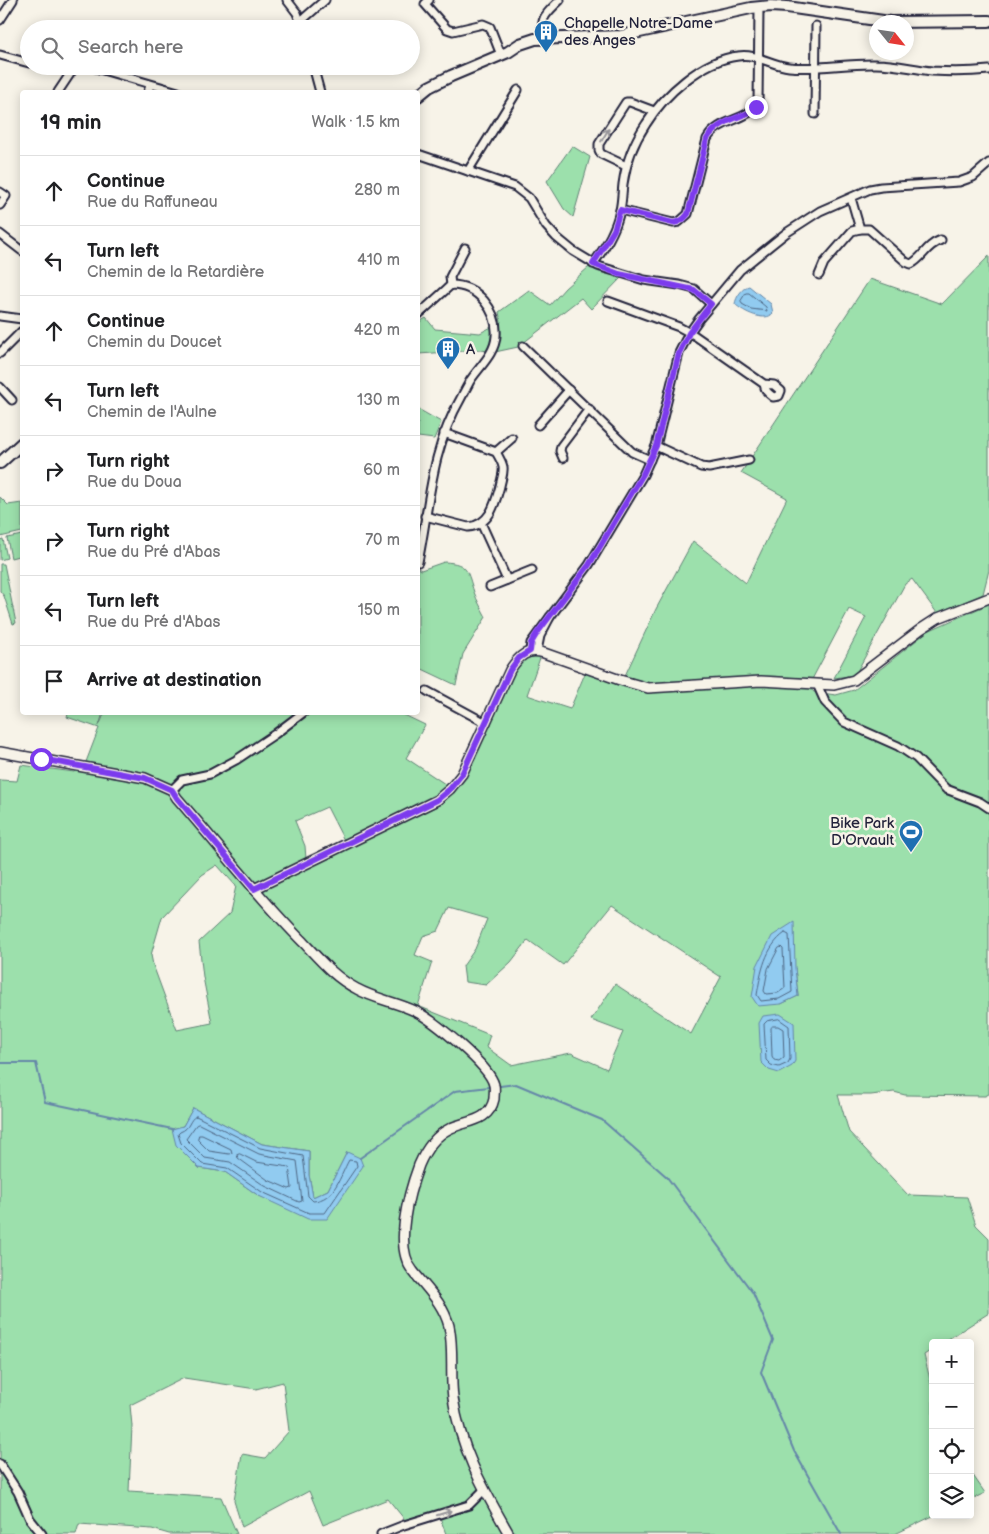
<!DOCTYPE html>
<meta charset="utf-8">
<style>
body{margin:0;font-family:"Balsamiq Sans",sans-serif;background:#f6f6f6;color:#202124}
.controls{position:absolute;right:15px;bottom:15px;display:grid;overflow:hidden;border-radius:5px;box-shadow:0 2px 12px #0003}
.controls button{width:45px;height:45px;display:grid;place-items:center;padding:0;border:0;border-bottom:1px solid #e0e0e0;background:#fff;color:#202124;font:25px sans-serif}
.compass{position:absolute;left:869px;top:15px;width:45px;height:45px;border-radius:50%;background:#fff;box-shadow:0 2px 12px #0003;rotate:120deg}
.stop{position:absolute;width:15px;height:15px;margin:-11px;border:4px solid #7c3aed;border-radius:50%;background:#fff}
.stop.end{background:#7c3aed;border-color:#fff;box-shadow:0 1px 5px #0008}
.list{margin:0;padding:0;list-style:none}
h2{display:flex;justify-content:space-between;align-items:center;height:65px;margin:0;padding:0 20px;font-size:21px}
h2 small{font-size:16px;font-weight:400;color:#757577}
.list li{display:grid;grid-template-columns:32px 1fr auto;gap:15px;align-items:center;box-sizing:border-box;height:70px;padding:0 20px;border-top:1px solid #e0e0e0}
.list b{display:block;font-size:19px;white-space:nowrap}
.list p{margin:0;font-size:16px;white-space:nowrap;color:#757577}
.list em{font-size:16px;font-style:normal;color:#757577}
.icon{flex:none;width:28px;height:28px;fill:none;stroke:currentColor;stroke-width:2;stroke-linecap:round;stroke-linejoin:round}
.map{position:relative;flex:none;width:989px;height:1534px;overflow:hidden}
.search{position:absolute;background:#fff;box-shadow:0 2px 12px #0003;left:20px;top:20px;width:400px;height:55px;display:flex;align-items:center;gap:12px;box-sizing:border-box;padding:0 18px;border-radius:28px;color:#757577;font-size:19px}
.panel{position:absolute;background:#fff;box-shadow:0 2px 12px #0003;left:20px;top:90px;width:400px;height:625px;border-radius:5px}
.map>svg:first-child{display:block}
.green{fill:#9ce0ac;stroke:#5f8174;fill-rule:evenodd}
.water{fill:#91cbf0;stroke:#6587a8}
.lines{fill:none;stroke-linecap:round;stroke-linejoin:round}
.shore{stroke:#4e6683;stroke-width:1}
.stream{stroke:#6587a8;stroke-width:2}
.minor-casing{stroke:#22223b;stroke-width:11}
.tertiary-casing{stroke:#22223b;stroke-width:12}
.secondary-casing{stroke:#22223b;stroke-width:14}
.minor{stroke:#f7f3e8;stroke-width:7}
.tertiary{stroke:#f7f3e8;stroke-width:9}
.secondary{stroke:#f7f3e8;stroke-width:10}
.oneway{stroke:#97959a}
.route{stroke:#7c3aed;stroke-width:6}
.labels{text-anchor:middle;stroke-width:5;stroke-linejoin:round;paint-order:stroke}
.poi-label{font-size:15px;fill:#22223b;stroke:#f7f3e8;text-anchor:start}
</style>
<div class="map">
<svg width="989" height="1534" viewBox="0 0 989 1534">
<rect width="100%" height="100%" fill="#f7f3e8"/>
<filter id="ink" filterUnits="userSpaceOnUse"><feTurbulence type="fractalNoise" baseFrequency=".02" numOctaves="2"/><feDisplacementMap in="SourceGraphic" scale="10" xChannelSelector="R" yChannelSelector="G"/><feConvolveMatrix kernelMatrix="1 2 1 2 8 2 1 2 1" color-interpolation-filters="sRGB"/></filter>
<g filter="url(#ink)">
<g class="green">
<path d="M572 146 590 157 573 217 564 209 547 181Z"/>
<path d="M989 256V570L983 594 937 613 912 579 905 584 855 675 834 678 866 617 849 609 808 687 814 692 836 695 854 690 928 631 989 604V1094L985 1096 905 1095 894 1092 871 1095H838L849 1132 908 1195 967 1197 976 1225 989 1238V1313L942 1343H933V1349L924 1355 933 1392V1515H935L895 1534H446L438 1512 405 1520 388 1499 323 1525 309 1491 242 1527 234 1501 242 1454 265 1458 289 1431 283 1382 256 1389 184 1378 130 1405 132 1426 129 1491 221 1497 237 1534H169L152 1529 79 1524 76 1534H0V780L17 781 21 765 74 772 86 762 99 728 67 717 68 713H103L99 726 105 712H398L425 725 406 758 454 790 513 672 526 658 541 655 527 695 570 709 586 671 622 682 656 609 693 541 746 583 787 498 741 473 870 279 942 304ZM327 807 348 848 311 866 306 859 305 846 295 821ZM217 865 236 886 230 913 199 942 203 977 212 1023 177 1030 153 965 151 955 162 917 202 875ZM612 905 721 977 691 1034 615 984 591 1020 623 1032 607 1069 571 1053 511 1065 486 1047 490 1035 418 1006 432 962 415 955 423 936 438 931 449 908 487 919 475 949 463 966 465 982 486 985 511 962 528 940 563 965ZM795 968 798 996 781 1004ZM193 1108 262 1144 309 1151V1175L313 1197 328 1190 347 1152 327 1218 259 1196 225 1172 199 1168 172 1129 183 1126Z"/>
<path d="M589 267 599 272 621 278 591 309 581 298 518 347 495 352 481 350 418 354V323L426 318 435 329 480 333 501 322 499 312 529 290 550 305 565 288Z"/>
<path d="M418 409 441 422 434 439 418 437Z"/>
<path d="M0 497 8 505 22 503V532L0 537Z"/>
<path d="M22 535V555L11 558 7 538Z"/>
<path d="M3 539 7 558 0 560V540Z"/>
<path d="M444 562C469 563 467 572 474 592 477 601 482 609 486 617L463 654 456 685 418 667V568L421 570Z"/>
<path d="M0 564H4L16 623 13 624 4 596 0 591Z"/>
<path d="M970 1471 985 1493 970 1500Z"/>
</g>
<g class="water">
<path d="M749 286 771 304 773 313C766 323 743 312 735 304 736 297 742 288 749 286Z"/>
<path d="M794 922 795 968 798 996 781 1004 758 1006 752 997 757 966 772 936Z"/>
<path d="M780 1014 794 1023 795 1061 792 1066 779 1073 769 1070 761 1062 759 1023 763 1016Z"/>
<path d="M193 1108 262 1144 309 1151V1175L313 1197 328 1190 347 1152 360 1158 363 1166 327 1219H308L259 1196 225 1172 199 1168 176 1145 172 1129 183 1126Z"/>
</g>
<g class="lines">
<g class="shore">
<path d="M746 293H749L766 307 767 311 751 309 742 304 741 301Z"/>
<path d="M785 933 789 935 792 992 779 999 761 1001 757 995C761 972 765 947 785 933Z"/>
<path d="M779 948 781 947 783 949 785 988 778 993 766 994 764 991 768 969Z"/>
<path d="M779 1019 789 1026 790 1059 788 1063 779 1067 771 1065 766 1060 764 1024 767 1021Z"/>
<path d="M773 1026H778L783 1029 784 1057 779 1061 774 1060 772 1056 771 1028Z"/>
<path d="M196 1116 260 1148 303 1156 308 1196 313 1201C335 1200 340 1176 349 1160L356 1161 357 1166 325 1213H309L262 1192 227 1168 202 1164 181 1143 178 1134 180 1132C191 1128 188 1120 196 1116Z"/>
<path d="M199 1124 259 1154 297 1161 302 1201 299 1202 265 1186 230 1162 205 1158 186 1139 196 1125Z"/>
<path d="M199 1135H202L231 1149 232 1153 229 1154 209 1151 198 1140Z"/>
<path d="M240 1154 256 1162 289 1167 292 1188 289 1189 268 1180 238 1158 237 1155Z"/>
</g>
<g class="stream">
<path d="M0 1063H36L45 1102 172 1129"/>
<path d="M500 1086 516 1084 602 1120 667 1177 753 1293 773 1340 761 1372 794 1451 841 1534"/>
<path d="M360 1158 455 1091 489 1087"/>
</g>
<defs>
<g id="minor">
<path d="M287 0 297 13 303 29"/>
<path d="M429 0 425 4 447 29 453 31 483 24 490 27 501 55"/>
<path d="M0 20 13 0"/>
<path d="M301 21 325 0"/>
<path d="M542 38C541 16 545 15 560 0"/>
<path d="M0 55 29 63"/>
<path d="M89 66 178 92"/>
<path d="M313 66 320 92"/>
<path d="M58 92 72 71V66"/>
<path d="M148 92 150 85"/>
<path d="M815 114 816 26"/>
<path d="M418 154 515 187 529 198 546 226 556 237 573 251 598 266 644 280 679 285 694 289 711 304"/>
<path d="M626 166 601 154 599 150V144L626 102H630L654 111"/>
<path d="M468 171 518 90"/>
<path d="M0 192 6 196 0 205"/>
<path d="M851 198 860 229H869L906 262 911 264C924 257 925 246 941 240"/>
<path d="M620 210 673 223 679 222 688 214 707 139C719 118 747 122 758 103L759 8"/>
<path d="M0 234 22 251"/>
<path d="M593 264C605 248 616 230 620 210 622 202 622 192 623 184 626 162 634 142 646 124 664 95 702 60 738 56 756 53 771 65 789 67 818 70 847 63 876 64 895 64 913 69 932 71 951 72 970 72 989 70"/>
<path d="M819 275 824 263 852 231 860 229"/>
<path d="M451 285 450 277 465 248"/>
<path d="M608 301 679 327 694 335 764 384 774 385 781 391 779 396 773 397C768 393 765 391 764 384"/>
<path d="M418 315 451 285C478 285 498 311 496 336 495 354 479 367 470 381 467 387 464 392 461 398 430 452 430 504 418 562"/>
<path d="M0 316 22 319"/>
<path d="M523 346 632 452 650 460"/>
<path d="M0 353 22 331"/>
<path d="M0 387 12 400"/>
<path d="M538 425 569 390"/>
<path d="M656 446 701 467 709 468 749 460"/>
<path d="M496 452 512 438"/>
<path d="M563 458 560 451 561 446 589 409"/>
<path d="M425 516 468 527C490 525 495 504 500 486 501 480 504 473 503 467 502 462 499 457 496 452L444 433"/>
<path d="M481 523 507 580"/>
<path d="M490 587 532 570"/>
<path d="M550 617 589 565 643 475 656 446 679 353 689 333 699 319 740 270 786 233 820 211 870 189 881 187 959 182 973 177 989 163"/>
<path d="M530 651 531 643 550 617 540 636 537 651"/>
<path d="M817 684 825 702 844 722 898 746 916 758 946 789 980 802 989 808"/>
<path d="M427 691 486 723"/>
<path d="M172 790 182 780 210 774 236 760 275 734 304 712"/>
<path d="M0 1464 18 1492 30 1519 42 1534"/>
<path d="M381 1534 404 1525 469 1505 484 1490"/>
</g>
<g id="tertiary">
<path d="M0 752 145 778 172 790 177 798C219 846 258 897 303 942 320 960 335 978 357 989 375 999 396 1002 415 1011 433 1020 490 1066 494 1085 495 1089 494 1095 494 1099 489 1123 466 1120 449 1129 435 1136 425 1151 419 1165 409 1192 393 1247 413 1271 427 1289 443 1303 449 1326 454 1349 450 1374 453 1398 461 1451 483 1488 509 1534"/>
<path d="M254 889 437 800 450 789 462 774 510 670C519 656 527 648 544 653L620 680 648 688 761 681 834 685 854 680 921 629 938 618 989 598"/>
</g>
<g id="secondary">
<path d="M418 96 429 87 451 76 508 52 520 44 535 39 621 36 751 8 771 6 787 7 890 22 989 21"/>
<path d="M0 463 22 443"/>
</g>
</defs>
<use href="#minor" class="minor-casing"/>
<use href="#tertiary" class="tertiary-casing"/>
<use href="#secondary" class="secondary-casing"/>
<use href="#minor" class="minor"/>
<use href="#tertiary" class="tertiary"/>
<use href="#secondary" class="secondary"/>
</g>
<defs><path id="oneway-shaft" d="M-6 0H5M1.5-3L5.5 0L1.5 3" fill="none" stroke-width="1.6" stroke-linecap="round" stroke-linejoin="round" transform="scale(1.25)"/></defs>
<g class="oneway">
<use href="#oneway-shaft" transform="translate(605 135) rotate(-59)"/>
<use href="#oneway-shaft" transform="translate(444 1513) rotate(-17)"/>
</g>
</g>
<g class="lines" filter="url(#ink)">
<path class="route" d="M41 759 145 778 172 790 177 798 254 889 437 800 450 789 462 774 510 670 519 658 530 651 531 643 537 633 589 565 643 474 656 446 679 353 689 333 711 304 694 290 619 274 593 264 614 230 620 210 673 223C681 222 684 219 688 214L707 139C716 123 736 118 753 111L756 107"/>
</g>
<defs>
<symbol id="building-pin" viewBox="-11 -11 22 30"><path d="M0 17L-7.5 6A9.5 9.5 0 1 1 7.5 6Z" fill="#1f6fb2" stroke="#f7f3e8"/><path d="M-4-6H4V6H1V3H-1V6H-4ZM-2.5-4.3h1.7v1.8h-1.7ZM.8-4.3h1.7v1.8H.8ZM-2.5-1h1.7V.8h-1.7ZM.8-1h1.7V.8H.8Z" fill="#fff"/></symbol>
<symbol id="stadium-pin" viewBox="-11 -11 22 30"><path d="M0 17L-7.5 6A9.5 9.5 0 1 1 7.5 6Z" fill="#1f6fb2" stroke="#f7f3e8"/><path d="M0-5a6.5 5 0 1 0 0 10a6.5 5 0 1 0 0-10ZM-3.5-1.8h7v3.6h-7Z" fill="#fff"/></symbol>
</defs>
<g fill-rule="evenodd">
<use href="#building-pin" x="532" y="18" width="28" height="38"/>
<use href="#building-pin" x="434" y="335" width="28" height="38"/>
<use href="#stadium-pin" x="897" y="818" width="28" height="38"/>
</g>
<g class="labels">
<g class="poi-label">
<text x="564" y="28">Chapelle Notre-Dame<tspan x="564" dy="17">des Anges</tspan></text>
<text x="466" y="354">A</text>
<text x="894" y="828" text-anchor="end">Bike Park<tspan x="894" dy="17">D'Orvault</tspan></text>
</g>
</g>
</svg>
<div class="controls">
<button>+</button>
<button>−</button>
<button><svg class="icon" aria-label="locate" viewBox="0 0 24 24"><circle cx="12" cy="12" r="6"/><path d="M12 2v4M12 18v4M2 12h4M18 12h4"/></svg></button>
<button><svg class="icon" aria-label="layers" viewBox="0 0 24 24"><path d="M12 4l9 5-9 5-9-5zM3 14l9 5 9-5"/></svg></button>
</div>
<svg class="compass" viewBox="-18 -18 36 36"><path d="M0-13l5 13h-10z" fill="#e53935"/><path d="M0 13l5-13h-10z" fill="#757577"/></svg>
<div class="stop" style="left:41px;top:759px"></div>
<div class="stop end" style="left:756px;top:107px"></div>
<div class="search"><svg class="icon" aria-label="search" viewBox="0 0 24 24"><circle cx="10" cy="10" r="6"/><path d="M15 15l6 6"/></svg>Search here</div>
<section class="panel">
<h2>19 min<small>Walk · 1.5 km</small></h2>
<ul class="list">
<li><svg class="icon" aria-label="ahead" viewBox="0 0 24 24"><path d="M12 20V5M6 11l6-6 6 6"/></svg><div><b>Continue</b><p>Rue du Raffuneau</p></div><em>280 m</em></li>
<li><svg class="icon" aria-label="left" viewBox="0 0 24 24"><path d="M17 20v-9H6M10 6l-5 5 5 5"/></svg><div><b>Turn left</b><p>Chemin de la Retardière</p></div><em>410 m</em></li>
<li><svg class="icon" aria-label="ahead" viewBox="0 0 24 24"><path d="M12 20V5M6 11l6-6 6 6"/></svg><div><b>Continue</b><p>Chemin du Doucet</p></div><em>420 m</em></li>
<li><svg class="icon" aria-label="left" viewBox="0 0 24 24"><path d="M17 20v-9H6M10 6l-5 5 5 5"/></svg><div><b>Turn left</b><p>Chemin de l'Aulne</p></div><em>130 m</em></li>
<li><svg class="icon" aria-label="right" viewBox="0 0 24 24"><path d="M7 20v-9h11M14 6l5 5-5 5"/></svg><div><b>Turn right</b><p>Rue du Doua</p></div><em>60 m</em></li>
<li><svg class="icon" aria-label="right" viewBox="0 0 24 24"><path d="M7 20v-9h11M14 6l5 5-5 5"/></svg><div><b>Turn right</b><p>Rue du Pré d'Abas</p></div><em>70 m</em></li>
<li><svg class="icon" aria-label="left" viewBox="0 0 24 24"><path d="M17 20v-9H6M10 6l-5 5 5 5"/></svg><div><b>Turn left</b><p>Rue du Pré d'Abas</p></div><em>150 m</em></li>
<li><svg class="icon" aria-label="arrive" viewBox="0 0 24 24"><path d="M6 21V4h12l-3 4 3 4H6"/></svg><div><b>Arrive at destination</b></div></li>
</ul>
</section>
</div>
